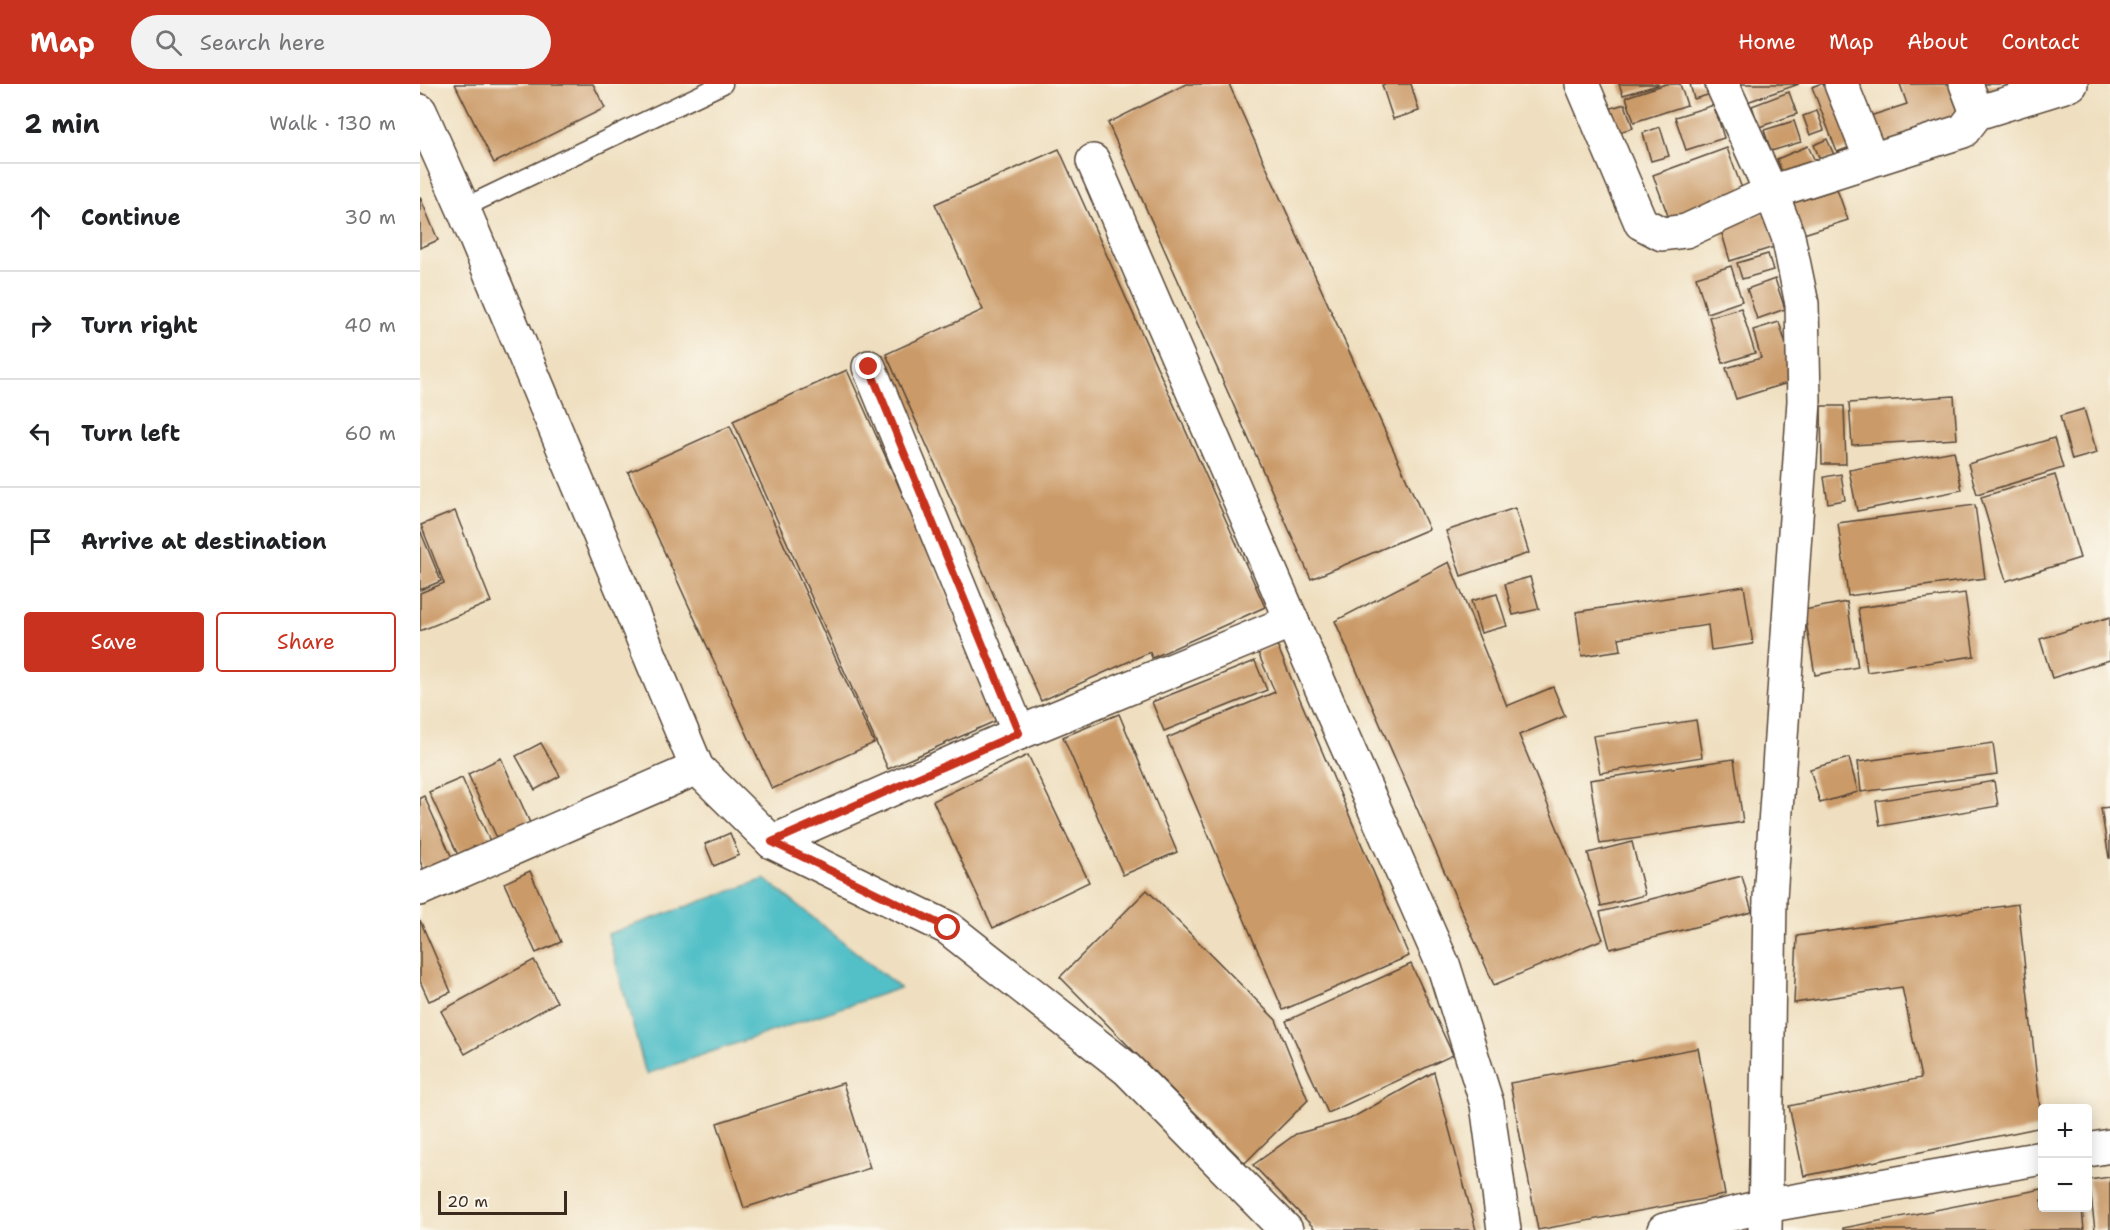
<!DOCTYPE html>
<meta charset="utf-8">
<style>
body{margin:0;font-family:"Shantell Sans",sans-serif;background:#f2f2f2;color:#202124}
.controls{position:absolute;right:18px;bottom:18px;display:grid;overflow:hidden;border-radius:6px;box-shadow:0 3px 15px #0003}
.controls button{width:54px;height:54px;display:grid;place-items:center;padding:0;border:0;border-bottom:2px solid #e0e0e0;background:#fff;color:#202124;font:30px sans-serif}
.scale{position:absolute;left:18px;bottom:15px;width:129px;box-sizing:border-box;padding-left:6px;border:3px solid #3b2a1e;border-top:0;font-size:16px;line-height:21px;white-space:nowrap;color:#3b2a1e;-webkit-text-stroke:4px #fbf7ec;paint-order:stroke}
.stop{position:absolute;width:18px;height:18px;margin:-14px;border:4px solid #c8321e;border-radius:50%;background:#fff}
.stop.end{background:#c8321e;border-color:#fff;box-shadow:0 2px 6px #0008}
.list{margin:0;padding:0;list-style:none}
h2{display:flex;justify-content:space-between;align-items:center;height:78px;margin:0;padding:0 24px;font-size:26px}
h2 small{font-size:20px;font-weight:400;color:#757577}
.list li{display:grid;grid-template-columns:39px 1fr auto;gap:18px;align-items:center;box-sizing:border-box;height:108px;padding:0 24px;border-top:2px solid #e0e0e0}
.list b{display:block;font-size:22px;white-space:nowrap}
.list em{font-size:20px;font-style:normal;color:#757577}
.actions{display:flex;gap:12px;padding:18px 24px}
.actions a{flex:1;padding:14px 0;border:2px solid #c8321e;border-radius:6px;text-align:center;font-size:21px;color:#c8321e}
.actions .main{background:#c8321e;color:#fff}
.icon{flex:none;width:33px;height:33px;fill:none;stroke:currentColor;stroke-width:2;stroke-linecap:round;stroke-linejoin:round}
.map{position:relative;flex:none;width:1690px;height:1146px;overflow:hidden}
header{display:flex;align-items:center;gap:36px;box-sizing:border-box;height:84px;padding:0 30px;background:#c8321e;color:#fff}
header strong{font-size:28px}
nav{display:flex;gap:33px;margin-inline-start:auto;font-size:21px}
.search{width:420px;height:54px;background:#f2f2f2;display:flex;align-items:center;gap:15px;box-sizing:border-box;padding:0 21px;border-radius:33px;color:#757577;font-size:22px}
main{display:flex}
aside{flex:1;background:#fff}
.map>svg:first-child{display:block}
.water{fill:#52c0c8;stroke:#467573;stroke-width:1.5}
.building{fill:#ca9a68}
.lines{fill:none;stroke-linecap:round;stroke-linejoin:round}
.service-casing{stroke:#564536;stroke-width:21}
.minor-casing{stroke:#564536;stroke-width:36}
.service{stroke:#fff;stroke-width:18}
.minor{stroke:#fff;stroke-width:33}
.route{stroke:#c8321e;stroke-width:8}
</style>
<header>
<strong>Map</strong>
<div class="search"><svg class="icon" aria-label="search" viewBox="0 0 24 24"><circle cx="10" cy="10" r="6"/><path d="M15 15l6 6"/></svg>Search here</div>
<nav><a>Home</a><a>Map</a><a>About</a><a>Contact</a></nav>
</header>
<main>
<aside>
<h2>2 min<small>Walk · 130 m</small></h2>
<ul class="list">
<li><svg class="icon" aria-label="ahead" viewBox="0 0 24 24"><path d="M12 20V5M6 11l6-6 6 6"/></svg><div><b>Continue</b></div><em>30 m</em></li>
<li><svg class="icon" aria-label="right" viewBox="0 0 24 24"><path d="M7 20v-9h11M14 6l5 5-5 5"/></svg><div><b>Turn right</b></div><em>40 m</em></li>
<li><svg class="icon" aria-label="left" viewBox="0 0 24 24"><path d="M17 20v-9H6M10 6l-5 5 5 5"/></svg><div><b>Turn left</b></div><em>60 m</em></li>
<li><svg class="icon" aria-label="arrive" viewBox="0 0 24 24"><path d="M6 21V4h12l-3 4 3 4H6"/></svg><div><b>Arrive at destination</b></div></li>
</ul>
<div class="actions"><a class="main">Save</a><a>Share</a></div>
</aside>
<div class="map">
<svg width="1690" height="1146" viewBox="0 0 1690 1146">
<rect width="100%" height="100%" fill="#fbf7ec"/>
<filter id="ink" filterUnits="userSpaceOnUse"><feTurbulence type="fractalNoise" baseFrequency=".0167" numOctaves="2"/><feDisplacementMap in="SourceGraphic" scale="12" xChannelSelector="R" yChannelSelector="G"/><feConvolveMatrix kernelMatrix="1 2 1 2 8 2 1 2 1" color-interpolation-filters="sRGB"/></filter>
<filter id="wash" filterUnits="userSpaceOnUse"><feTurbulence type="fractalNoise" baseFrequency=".008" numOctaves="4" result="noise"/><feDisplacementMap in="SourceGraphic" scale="24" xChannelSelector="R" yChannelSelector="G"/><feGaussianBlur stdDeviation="1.35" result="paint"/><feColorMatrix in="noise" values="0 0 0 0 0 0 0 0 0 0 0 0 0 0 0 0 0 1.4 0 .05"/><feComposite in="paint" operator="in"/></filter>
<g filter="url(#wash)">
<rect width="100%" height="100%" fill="#efdfc0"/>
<path class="water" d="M345 795 480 904 226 990 188 850Z"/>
<g id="blocks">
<g class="building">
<path d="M35 0H173L185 24 74 79Z"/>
<path d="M766 0H809L1009 445 891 495 688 39Z"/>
<path d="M966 0H991L999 27 973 35 962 1Z"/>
<path d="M1199 0H1238V1L1203 11Z"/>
<path d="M1246 0H1260L1267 21 1214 38 1206 13Z"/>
<path d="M1270 0H1288L1291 10 1274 15Z"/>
<path d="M1321 0H1379L1327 18Z"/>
<path d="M1399 0H1410L1433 62 1417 68 1392 3Z"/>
<path d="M1480 0H1536L1548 37 1461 65 1450 32 1487 20Z"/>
<path d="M1555 0H1602L1560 16Z"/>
<path d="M1369 8 1377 30 1339 43 1332 22Z"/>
<path d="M1205 20 1213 44 1199 48 1191 24Z"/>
<path d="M1294 21 1304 54 1266 66 1255 33Z"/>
<path d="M1397 27 1404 46 1390 51 1383 32Z"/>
<path d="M1374 37 1381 58 1351 67 1344 46Z"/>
<path d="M1240 43 1249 72 1231 77 1223 49Z"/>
<path d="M1407 55 1415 73 1401 78 1394 61Z"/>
<path d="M1388 62 1397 81 1364 94 1357 75Z"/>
<path d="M1307 64 1324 110 1250 137 1233 91Z"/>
<path d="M639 65 845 523 732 574 730 568 621 617 466 270 563 226 515 120Z"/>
<path d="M1417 105 1428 136 1374 153 1364 122Z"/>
<path d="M0 113 18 156 0 164Z"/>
<path d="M1346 128 1357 162 1310 177 1300 143Z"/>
<path d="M1348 170 1353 186 1322 195 1317 179Z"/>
<path d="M1311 182 1322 217 1287 229 1276 193Z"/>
<path d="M1355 195 1365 225 1337 235 1327 205Z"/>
<path d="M1321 224 1335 269 1303 279 1289 233Z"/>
<path d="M1359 238 1377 296 1316 315 1306 284 1341 274 1333 246Z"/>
<path d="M427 286 582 634 468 685 313 337Z"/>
<path d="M1534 312 1537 355 1432 361 1429 319Z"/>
<path d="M1401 322H1424L1426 380H1402Z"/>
<path d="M1664 325 1677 369 1652 376 1640 332Z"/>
<path d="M310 342 454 659 352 705 208 388Z"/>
<path d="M1634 354 1643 384 1557 410 1548 380Z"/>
<path d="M1534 367 1542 406 1437 427 1429 386Z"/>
<path d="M1421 390 1425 416 1408 419 1404 393Z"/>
<path d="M1635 391 1660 474 1586 497 1561 413Z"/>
<path d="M1555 421 1565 494 1428 512 1418 439Z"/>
<path d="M1095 424 1109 469 1041 492 1026 447Z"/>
<path d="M35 427 71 518 0 547V509L24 499 1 441Z"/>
<path d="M0 446 21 497 0 506Z"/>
<path d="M1029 478 1087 622 1133 603 1145 632 1099 651 1183 855 1074 901 915 537Z"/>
<path d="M1110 493 1119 525 1093 531 1085 500Z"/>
<path d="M1324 502 1333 560 1291 566 1288 541 1199 554 1201 566 1162 572 1156 528Z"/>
<path d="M1545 509 1554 572 1447 588 1438 524Z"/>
<path d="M1077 510 1087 542 1061 549 1051 517Z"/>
<path d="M1427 518 1438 583 1395 591 1384 526Z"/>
<path d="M1690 533V576L1632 594 1620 555Z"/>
<path d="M857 561 989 872 863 926 747 654 855 608 838 569Z"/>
<path d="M835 577 847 606 744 647 732 618Z"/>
<path d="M699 630 757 768 703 791 643 653Z"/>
<path d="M1276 636 1282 673 1180 689 1173 652Z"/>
<path d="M121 659 140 692 115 706 96 672Z"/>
<path d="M1573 659 1577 690 1441 708 1438 678Z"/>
<path d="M608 671 669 798 573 844 513 717Z"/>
<path d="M81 674 110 739 77 754 48 690Z"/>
<path d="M1429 674 1438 708 1400 719 1390 685Z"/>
<path d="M1314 675 1323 738 1180 760 1170 696Z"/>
<path d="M42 694 70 757 38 771 9 708Z"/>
<path d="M1574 697 1578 722 1460 742 1456 717Z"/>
<path d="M4 712 33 776 5 789 0 777V714Z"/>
<path d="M1690 723V774H1689L1681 724Z"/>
<path d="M310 749 319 771 294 782 285 760Z"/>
<path d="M1212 758 1225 811 1181 822 1168 769Z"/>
<path d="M110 787 141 858 116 869 84 799Z"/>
<path d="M1322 792 1332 828 1190 865 1180 828Z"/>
<path d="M727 806 856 936 888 1016 825 1079 640 893Z"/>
<path d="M1598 820 1622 1043 1384 1092 1369 1022 1501 994 1482 903 1374 919 1377 852Z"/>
<path d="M0 836 31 908 9 917 0 897Z"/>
<path d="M114 876 137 918 45 970 21 927Z"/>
<path d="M991 880 1033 971 908 1029 866 937Z"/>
<path d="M1278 964 1305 1111 1118 1146 1090 999Z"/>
<path d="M1014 988 1056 1146H896L833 1081 876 1050 930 1035Z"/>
<path d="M423 999 450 1084 324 1124 297 1039Z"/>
<path d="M1690 1093V1146H1675L1669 1096Z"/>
<path d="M1622 1105V1124H1662L1664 1146H1423V1144Z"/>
</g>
</g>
</g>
<g filter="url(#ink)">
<use href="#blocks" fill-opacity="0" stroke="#564536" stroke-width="1.5"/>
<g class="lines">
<defs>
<path id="service" d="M43 124 303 0"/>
<g id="minor">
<path d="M1162 0 1221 139 1242 150 1266 147 1351 108 1543 47 1557 29 1651 0"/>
<path d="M1302 0 1351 108 1368 152 1382 220 1384 317 1350 814 1345 1146"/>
<path d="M1421 0 1451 75"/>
<path d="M1546 0 1557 29"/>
<path d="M0 27 43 124 277 684 352 758 528 844 707 985 866 1146"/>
<path d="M673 77 872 537 1024 883 1067 1020 1084 1146"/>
<path d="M449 283 599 649"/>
<path d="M352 758 599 649 872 537"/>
<path d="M0 805 277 684"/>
<path d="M1668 1066 1690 1062"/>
<path d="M1244 1146 1345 1122 1622 1074"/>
</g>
</defs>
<use href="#service" class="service-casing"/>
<use href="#minor" class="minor-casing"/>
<use href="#service" class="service"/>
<use href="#minor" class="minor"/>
</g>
</g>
<g class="lines" filter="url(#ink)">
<path class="route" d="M449 283 599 649 352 758 528 844"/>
</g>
</svg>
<div class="controls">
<button>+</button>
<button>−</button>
</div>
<div class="scale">20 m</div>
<div class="stop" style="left:528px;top:844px"></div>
<div class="stop end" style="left:449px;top:283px"></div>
</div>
</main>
